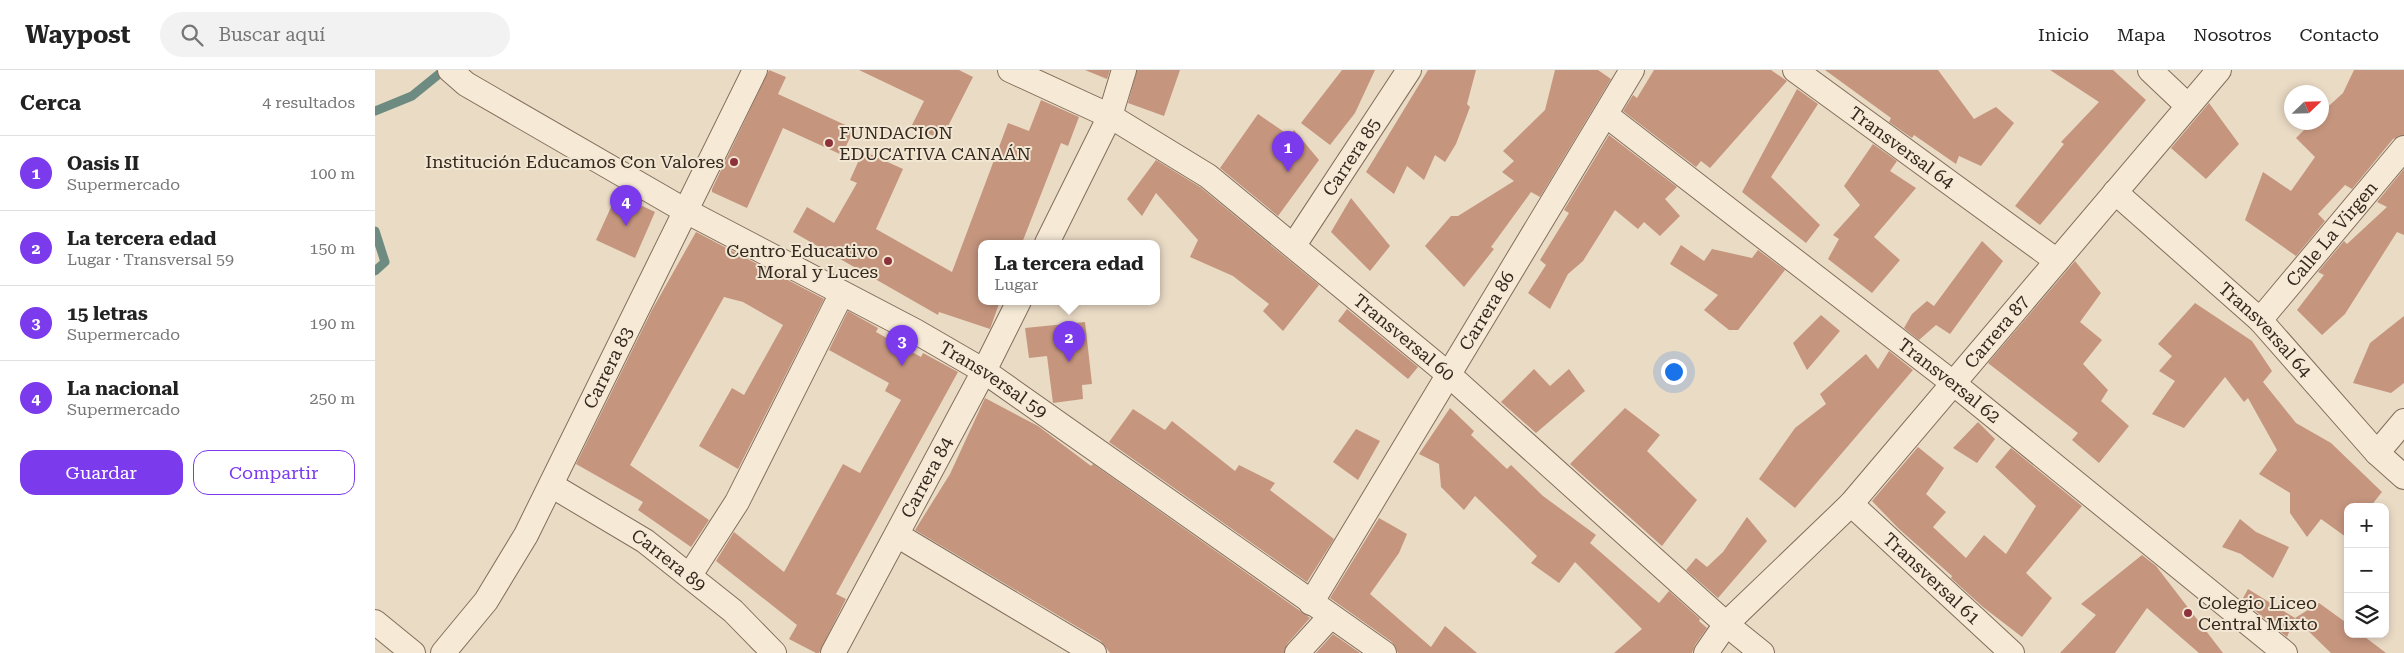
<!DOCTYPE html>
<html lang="es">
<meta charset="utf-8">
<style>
body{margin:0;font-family:"Roboto Serif",serif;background:#f2f2f2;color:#222}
.controls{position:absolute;right:15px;bottom:15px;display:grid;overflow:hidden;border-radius:10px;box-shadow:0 2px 8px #0003}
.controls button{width:45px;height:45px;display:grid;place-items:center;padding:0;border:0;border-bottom:1px solid #e0e0e0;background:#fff;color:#222;font:25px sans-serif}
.compass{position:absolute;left:1909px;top:15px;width:45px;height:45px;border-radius:50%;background:#fff;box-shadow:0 2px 8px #0003;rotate:67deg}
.you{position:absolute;left:1298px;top:301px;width:18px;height:18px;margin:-12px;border:4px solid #fff;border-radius:50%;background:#1a73e8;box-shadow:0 0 0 8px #1a73e833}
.badge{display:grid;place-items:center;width:32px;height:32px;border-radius:50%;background:#7c3aed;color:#fff;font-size:16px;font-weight:700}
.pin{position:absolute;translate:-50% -41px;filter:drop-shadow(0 1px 2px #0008)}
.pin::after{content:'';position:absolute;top:26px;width:18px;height:15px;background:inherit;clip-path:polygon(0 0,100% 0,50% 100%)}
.popup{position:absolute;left:603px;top:170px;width:182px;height:65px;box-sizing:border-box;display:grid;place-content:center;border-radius:10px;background:#fff;filter:drop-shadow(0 1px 4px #0005);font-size:16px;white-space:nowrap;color:#767676}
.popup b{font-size:19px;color:#222}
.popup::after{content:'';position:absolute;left:50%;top:100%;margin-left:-10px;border:10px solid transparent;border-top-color:#fff}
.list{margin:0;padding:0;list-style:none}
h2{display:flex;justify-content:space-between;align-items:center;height:65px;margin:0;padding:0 20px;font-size:21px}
h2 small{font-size:16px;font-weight:400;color:#767676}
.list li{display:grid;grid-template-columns:32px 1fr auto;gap:15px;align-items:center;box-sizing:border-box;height:75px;padding:0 20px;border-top:1px solid #e0e0e0}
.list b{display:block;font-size:19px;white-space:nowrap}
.list p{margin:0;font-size:16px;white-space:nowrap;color:#767676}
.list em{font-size:16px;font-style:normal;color:#767676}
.actions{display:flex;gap:10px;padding:15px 20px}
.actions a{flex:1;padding:11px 0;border:1px solid #7c3aed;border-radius:15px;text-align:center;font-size:18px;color:#7c3aed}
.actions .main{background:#7c3aed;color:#fff}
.icon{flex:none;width:28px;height:28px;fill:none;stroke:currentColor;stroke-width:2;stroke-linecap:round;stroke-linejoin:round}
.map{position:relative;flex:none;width:2029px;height:583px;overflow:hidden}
header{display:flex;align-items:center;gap:30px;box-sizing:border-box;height:70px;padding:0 25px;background:#fff;border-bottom:1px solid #e0e0e0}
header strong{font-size:24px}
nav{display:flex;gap:28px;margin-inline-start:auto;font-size:18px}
.search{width:350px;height:45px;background:#f2f2f2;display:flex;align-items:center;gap:12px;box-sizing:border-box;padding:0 18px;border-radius:28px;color:#767676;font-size:19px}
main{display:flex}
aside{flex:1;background:#fff}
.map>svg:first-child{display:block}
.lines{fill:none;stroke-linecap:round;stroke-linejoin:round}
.stream{stroke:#6e8b81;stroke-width:9}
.building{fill:#c5957e}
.street-casing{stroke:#836e5c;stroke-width:26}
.street{stroke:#f6ead7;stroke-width:24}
.poi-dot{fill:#8d323b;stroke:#f2e7d3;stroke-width:2}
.labels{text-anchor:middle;stroke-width:4;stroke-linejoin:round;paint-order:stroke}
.poi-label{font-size:18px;fill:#35281f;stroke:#f2e7d3;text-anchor:start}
.street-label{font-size:18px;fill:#35281f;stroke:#f2e7d3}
</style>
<header>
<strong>Waypost</strong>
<div class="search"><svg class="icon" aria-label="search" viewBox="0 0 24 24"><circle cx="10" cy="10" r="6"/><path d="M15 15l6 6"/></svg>Buscar aquí</div>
<nav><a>Inicio</a><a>Mapa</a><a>Nosotros</a><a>Contacto</a></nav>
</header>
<main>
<aside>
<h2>Cerca<small>4 resultados</small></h2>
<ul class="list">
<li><span class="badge">1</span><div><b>Oasis II</b><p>Supermercado</p></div><em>100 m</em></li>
<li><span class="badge">2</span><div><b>La tercera edad</b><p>Lugar · Transversal 59</p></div><em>150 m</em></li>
<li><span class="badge">3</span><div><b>15 letras</b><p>Supermercado</p></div><em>190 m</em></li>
<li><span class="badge">4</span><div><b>La nacional</b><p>Supermercado</p></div><em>250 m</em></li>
</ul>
<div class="actions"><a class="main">Guardar</a><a>Compartir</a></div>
</aside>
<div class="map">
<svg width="2029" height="583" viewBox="0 0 2029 583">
<rect width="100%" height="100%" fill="#eadbc5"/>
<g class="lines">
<g class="stream">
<path d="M0 41 37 26 69 0"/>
<path d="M0 161 10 192 0 201"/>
</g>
</g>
<g class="building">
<path d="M394 0 411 7 403 24 479 59 467 85 408 58 372 138 337 122V119Z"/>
<path d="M484 0H584L598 7 566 70 537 55 549 31Z"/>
<path d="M710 0H735L732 9Z"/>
<path d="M762 0H805L789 46 753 33Z"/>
<path d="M967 0H1000L980 43 955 75 926 53Z"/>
<path d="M1053 0H1101L1092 34 1095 37 1081 74 1070 92 1060 85 1049 110 1032 96 1019 124 991 102Z"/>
<path d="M1180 0H1223L1236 9 1165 127 1156 122 1116 177 1119 179 1089 217 1050 176 1076 146H1083L1139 111 1127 102 1139 91 1128 81 1170 40Z"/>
<path d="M1279 0H1396L1412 11 1335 98 1326 91 1321 97 1248 41 1258 25 1262 28Z"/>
<path d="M1450 0H1563L1599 49 1621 37 1639 53 1606 96 1584 86 1581 94 1539 65 1537 68 1514 52 1516 48Z"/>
<path d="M1675 0H1738L1771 30 1665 155 1640 136 1689 74 1686 72 1724 32Z"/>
<path d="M1979 0H2029V65L2018 69 1977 119 1970 115 1943 144 1950 151 1921 186 1870 150 1888 102 1916 121 1940 87 1921 68 1937 52H1946V43L1968 23Z"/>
<path d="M1422 19 1443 34 1396 107 1445 155 1431 173 1367 122Z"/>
<path d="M666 30 704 47 693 76 686 73 647 173H606V231H625L615 259 564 242 563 245 418 162 432 137 459 153 482 113 475 110 488 81 528 99 501 159 577 202 633 53 654 61Z"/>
<path d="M1834 33 1864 74 1831 109 1796 78Z"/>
<path d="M883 44 915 66 919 60 944 90 903 146 845 98Z"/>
<path d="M1234 65 1302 117 1290 129 1305 146 1285 166 1269 152 1263 159 1240 140 1208 191 1193 204 1175 239 1153 223 1171 195 1165 190 1194 143 1189 140Z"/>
<path d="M1498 74 1522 91 1515 101 1541 118 1499 167 1525 190 1497 223 1453 189 1464 169 1458 165 1485 135 1469 116Z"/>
<path d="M781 90 825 117 944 215 908 261 888 241 894 234 858 206 815 187 823 170 781 123 767 146 752 129Z"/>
<path d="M2029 99V165L2022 162 1970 244 1947 265 1922 240 1949 205 1943 202 1969 171 1972 174 2012 137 2002 132Z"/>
<path d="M242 124 280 142 260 188 221 170Z"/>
<path d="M976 128 1015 176 995 201 956 162Z"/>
<path d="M321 162 449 229 363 399 324 376 357 318 369 325 408 255 368 232 349 227 255 395 334 450 316 477 263 440 268 432 201 394 277 240Z"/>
<path d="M1607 171 1628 191 1575 264 1561 255 1544 270 1529 258 1537 244 1552 231 1559 236Z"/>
<path d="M1306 175 1329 191 1337 179 1377 188 1383 180 1410 200 1363 260H1354L1329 240 1343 225 1295 194Z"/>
<path d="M1700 191 1726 223 1705 252 1727 270 1708 294 1733 320 1726 331 1754 356 1724 393 1697 370 1703 363 1613 293Z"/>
<path d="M1820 233 1877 271 1897 301 1888 312 1921 353 1956 373 2007 422 1995 437H1973L1971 467 1946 449 1932 467 1915 443V423L1884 404 1902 380 1873 328 1869 332 1850 307 1809 358 1777 344 1800 311 1784 301 1797 286 1783 274Z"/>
<path d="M972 239 1043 297 1033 309 963 251Z"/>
<path d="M473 241 503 258 501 262 546 287 548 283 583 302 461 524 471 529 444 583H441L414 569 422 555 341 491 359 462 409 502 468 394 485 403 526 330 510 321 514 313 454 280Z"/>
<path d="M1446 245 1465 261 1432 300 1418 273Z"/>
<path d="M2029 246V313L2016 323 1978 313 1995 273Z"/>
<path d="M710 252 717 314 707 315 708 329 678 333 672 286 654 288 650 258Z"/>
<path d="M1514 281 1538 300 1420 438 1384 409 1420 358 1451 334 1445 324 1491 284 1503 299Z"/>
<path d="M1159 299 1175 316 1194 299 1210 321 1161 363 1126 332Z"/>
<path d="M610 328 663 356 716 396 718 394 935 548 912 574 909 583H735L726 571 540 460 575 404Z"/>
<path d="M1075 338 1099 361 1096 365 1132 399 1136 395 1168 426 1221 465 1215 473 1254 507 1284 533 1294 521 1325 549 1324 551 1332 558 1320 575 1317 583H1239L1267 559 1200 492 1184 513 1156 493 1162 486 1100 426 1089 440 1066 417 1064 394 1044 384Z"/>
<path d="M1250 338 1285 365 1272 381 1322 430 1287 476 1195 394Z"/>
<path d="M758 339 790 360 797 351 860 401 864 395 900 413 895 420 959 469 932 512 734 372Z"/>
<path d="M1603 352 1620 369 1602 393 1578 378Z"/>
<path d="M981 359 1005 371 983 410 958 392Z"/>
<path d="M1543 377 1569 398 1551 424 1571 442 1558 457 1591 488 1609 465 1631 484 1661 436 1620 397 1636 378 1707 436 1651 503 1677 528 1647 567 1608 537 1576 508 1577 506 1523 458 1497 431Z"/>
<path d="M1372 447 1392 471 1343 528 1311 500 1321 488 1332 497 1348 482Z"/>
<path d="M1004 448 1032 464 1024 483 995 524 1056 577 1070 556 1102 583H1023L1017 572 955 528Z"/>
<path d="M1865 449 1881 462 1914 477 1898 508 1866 484 1847 477Z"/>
<path d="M1767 485 1781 496 1848 583H1824L1772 538 1740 583H1685L1721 545 1706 534Z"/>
<path d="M1873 519 1920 548 1912 567 1867 530Z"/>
<path d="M1944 533 1973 554V564H1986L2011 583H1956L1920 548Z"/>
<path d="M958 564 985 583H941Z"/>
</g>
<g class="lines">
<defs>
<g id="street">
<path id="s1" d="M75 0 91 14 309 140 540 261 609 301 1009 583"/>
<path id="s2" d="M635 0 735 46 833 106 1073 304 1351 554 1387 583"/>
<path id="s3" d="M1420 0 1682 191"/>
<path d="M1775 0 1813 36"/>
<path id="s4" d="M1231 45 1578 313 1910 583"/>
<path id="s5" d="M1740 122 1885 250 2002 383 2029 407"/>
<path d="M672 173 735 46 749 0"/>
<path id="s6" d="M919 175 1034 0"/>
<path id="s7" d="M1885 250 2029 78"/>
<path d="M2002 383 2029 351"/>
<path id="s8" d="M176 415 270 471 358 541 399 583"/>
<path id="s9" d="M1476 434 1637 583"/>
<path d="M522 465 719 583"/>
<path d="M315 505 362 432 467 223"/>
<path id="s10" d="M936 533 1257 0"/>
<path d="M0 552 38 583"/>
<path id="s11" d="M68 583 111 531 151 465 380 0"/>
<path id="s12" d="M458 583 609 301 644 231"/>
<path d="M922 583 955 547"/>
<path id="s13" d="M1331 583 1351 554 1476 434 1844 0"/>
</g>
</defs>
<use href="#street" class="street-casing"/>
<use href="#street" class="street"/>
</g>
<g class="poi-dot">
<circle cx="454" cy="73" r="5"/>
<circle cx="359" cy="92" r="5"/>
<circle cx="513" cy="191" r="5"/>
<circle cx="1813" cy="543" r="5"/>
</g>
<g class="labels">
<g class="poi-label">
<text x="464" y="69">FUNDACION<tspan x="464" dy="21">EDUCATIVA CANAÁN</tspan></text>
<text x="349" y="98" text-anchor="end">Institución Educamos Con Valores</text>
<text x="503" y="187" text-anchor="end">Centro Educativo<tspan x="503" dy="21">Moral y Luces</tspan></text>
<text x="1823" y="539">Colegio Liceo<tspan x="1823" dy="21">Central Mixto</tspan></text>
</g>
<g class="street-label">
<text dy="6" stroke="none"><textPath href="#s3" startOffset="132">Transversal 64</textPath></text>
<text dy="6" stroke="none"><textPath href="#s6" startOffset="105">Carrera 85</textPath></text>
<text dy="6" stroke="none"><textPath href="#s7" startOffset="112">Calle La Virgen</textPath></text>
<text dy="6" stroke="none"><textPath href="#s10" startOffset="341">Carrera 86</textPath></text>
<text dy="6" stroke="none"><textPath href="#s5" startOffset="204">Transversal 64</textPath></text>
<text dy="6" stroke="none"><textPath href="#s13" startOffset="434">Carrera 87</textPath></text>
<text dy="6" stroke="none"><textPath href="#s2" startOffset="479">Transversal 60</textPath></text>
<text dy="6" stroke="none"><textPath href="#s11" startOffset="331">Carrera 83</textPath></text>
<text dy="6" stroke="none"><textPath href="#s4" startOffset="434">Transversal 62</textPath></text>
<text dy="6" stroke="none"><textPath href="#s1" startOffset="626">Transversal 59</textPath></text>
<text dy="6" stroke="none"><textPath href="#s12" startOffset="199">Carrera 84</textPath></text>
<text dy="6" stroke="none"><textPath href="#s8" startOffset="140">Carrera 89</textPath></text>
<text dy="6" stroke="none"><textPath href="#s9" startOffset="110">Transversal 61</textPath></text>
</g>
</g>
</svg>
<div class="controls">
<button>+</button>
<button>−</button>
<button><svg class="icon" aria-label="layers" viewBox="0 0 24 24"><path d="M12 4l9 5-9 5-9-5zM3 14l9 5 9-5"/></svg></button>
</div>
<svg class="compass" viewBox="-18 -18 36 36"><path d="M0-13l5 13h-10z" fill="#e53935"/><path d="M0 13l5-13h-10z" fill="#767676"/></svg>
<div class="you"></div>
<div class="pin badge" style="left:913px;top:102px">1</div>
<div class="pin badge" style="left:694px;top:292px">2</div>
<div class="popup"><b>La tercera edad</b>Lugar</div>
<div class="pin badge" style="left:527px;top:296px">3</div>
<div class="pin badge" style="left:251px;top:156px">4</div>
</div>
</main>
